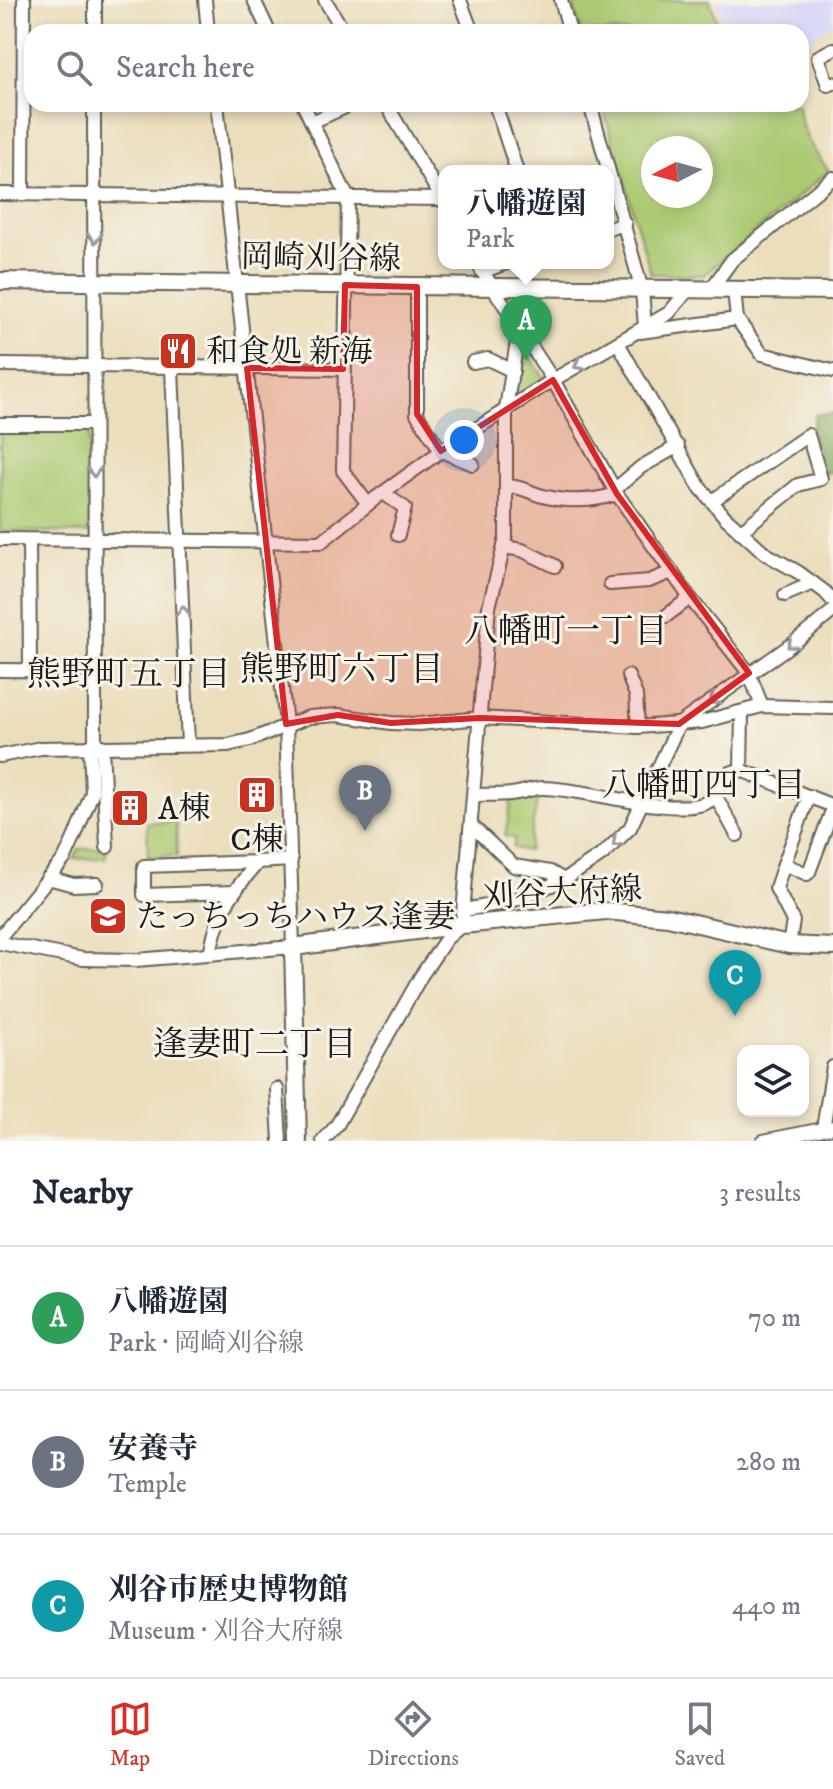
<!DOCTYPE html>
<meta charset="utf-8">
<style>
body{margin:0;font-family:"IM FELL DW Pica","Noto Serif JP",serif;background:#f2f2f3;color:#1f2937}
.controls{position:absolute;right:24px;bottom:24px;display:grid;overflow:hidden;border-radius:16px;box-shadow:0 4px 12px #0003}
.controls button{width:72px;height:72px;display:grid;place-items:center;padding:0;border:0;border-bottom:2px solid #e0e1e3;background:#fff;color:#1f2937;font:40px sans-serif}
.compass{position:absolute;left:641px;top:136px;width:72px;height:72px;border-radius:50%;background:#fff;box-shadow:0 4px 12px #0003;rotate:264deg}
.you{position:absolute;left:464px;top:440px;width:28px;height:28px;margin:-20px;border:6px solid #fff;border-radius:50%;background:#1a73e8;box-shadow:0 0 0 12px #1a73e833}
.badge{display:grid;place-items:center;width:52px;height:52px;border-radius:50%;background:#d93025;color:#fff;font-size:26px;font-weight:700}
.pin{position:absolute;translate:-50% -66px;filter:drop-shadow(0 2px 4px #0008)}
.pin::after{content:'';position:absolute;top:42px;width:28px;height:24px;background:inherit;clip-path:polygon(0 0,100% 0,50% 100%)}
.popup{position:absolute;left:438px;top:165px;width:176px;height:104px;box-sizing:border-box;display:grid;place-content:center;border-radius:16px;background:#fff;filter:drop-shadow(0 2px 6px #0005);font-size:26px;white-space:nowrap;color:#747a83}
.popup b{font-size:30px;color:#1f2937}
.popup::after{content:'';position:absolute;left:50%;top:100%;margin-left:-16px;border:16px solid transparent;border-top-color:#fff}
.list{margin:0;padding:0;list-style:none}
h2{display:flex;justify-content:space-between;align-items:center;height:104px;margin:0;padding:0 32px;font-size:34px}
h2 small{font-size:26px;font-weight:400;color:#747a83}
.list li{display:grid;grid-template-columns:52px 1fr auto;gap:24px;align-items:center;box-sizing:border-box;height:144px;padding:0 32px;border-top:2px solid #e0e1e3}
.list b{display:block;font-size:30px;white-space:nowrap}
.list p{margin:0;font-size:26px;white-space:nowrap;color:#747a83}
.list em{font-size:26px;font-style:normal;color:#747a83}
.icon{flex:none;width:44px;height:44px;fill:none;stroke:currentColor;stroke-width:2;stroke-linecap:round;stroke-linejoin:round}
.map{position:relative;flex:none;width:833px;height:1141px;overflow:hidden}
.search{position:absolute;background:#fff;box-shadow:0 4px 12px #0003;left:24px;right:24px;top:24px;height:88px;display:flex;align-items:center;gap:20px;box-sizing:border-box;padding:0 28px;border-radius:24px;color:#747a83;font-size:30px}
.sheet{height:536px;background:#fff}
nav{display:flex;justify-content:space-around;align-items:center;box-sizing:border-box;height:112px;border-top:2px solid #e0e1e3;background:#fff;font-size:22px;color:#747a83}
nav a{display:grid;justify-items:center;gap:4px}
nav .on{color:#d93025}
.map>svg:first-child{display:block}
.built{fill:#d7d7f8}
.green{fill:#aac971;stroke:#637246;stroke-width:2;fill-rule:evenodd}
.forest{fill:#87ad63;stroke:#526440;stroke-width:2}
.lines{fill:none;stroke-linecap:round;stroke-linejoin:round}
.minor-casing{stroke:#646054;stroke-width:16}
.major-casing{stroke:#646054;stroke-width:20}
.minor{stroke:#fff;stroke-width:12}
.major{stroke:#fff;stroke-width:16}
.oneway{stroke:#999}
.marked{fill:#d62828;fill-opacity:0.2;stroke:#d62828;stroke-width:6;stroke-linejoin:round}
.labels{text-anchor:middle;stroke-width:6;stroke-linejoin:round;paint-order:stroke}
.street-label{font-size:32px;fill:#1c1c1c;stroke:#f7f3e8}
.poi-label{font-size:32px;fill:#1c1c1c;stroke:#f7f3e8;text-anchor:start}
.neighbourhood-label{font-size:34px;fill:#1c1c1c;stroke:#f7f3e8}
</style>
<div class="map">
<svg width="833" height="1141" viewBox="0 0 833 1141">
<rect width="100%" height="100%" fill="#f7f3e8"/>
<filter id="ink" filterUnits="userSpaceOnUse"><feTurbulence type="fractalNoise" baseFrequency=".0125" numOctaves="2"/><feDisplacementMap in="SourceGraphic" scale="16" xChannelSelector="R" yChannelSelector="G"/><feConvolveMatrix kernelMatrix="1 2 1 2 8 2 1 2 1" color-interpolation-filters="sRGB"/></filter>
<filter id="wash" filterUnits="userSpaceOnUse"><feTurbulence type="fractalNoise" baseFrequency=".006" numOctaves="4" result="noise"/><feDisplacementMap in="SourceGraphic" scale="32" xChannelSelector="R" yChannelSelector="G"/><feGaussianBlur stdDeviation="1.8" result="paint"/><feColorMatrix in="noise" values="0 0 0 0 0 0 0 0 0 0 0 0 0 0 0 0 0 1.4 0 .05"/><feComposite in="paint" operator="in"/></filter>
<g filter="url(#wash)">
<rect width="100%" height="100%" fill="#ebdebc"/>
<path class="built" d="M716 0H833V24L805 44 803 69H801V32H726Z"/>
<g class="green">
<path d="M572 0H710L720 32H581Z"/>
<path d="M602 104H798C800 133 813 149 829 171L704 275 651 274ZM653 148H701V196H653Z"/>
<path d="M521 343 545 379 513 398Z"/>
<path d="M0 429 89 430V533L0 531Z"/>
<path d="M539 791 528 851 513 848 515 838 505 836 512 796Z"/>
<path d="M176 822 177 856 148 857 147 823Z"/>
<path d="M103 848 107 851 105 858 74 859 79 849Z"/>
</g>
<path class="forest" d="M833 413V471L823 474 811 433 815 415Z"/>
</g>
<g filter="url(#ink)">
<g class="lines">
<defs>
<g id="minor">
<path d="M205 0 208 32"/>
<path d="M254 0 269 32"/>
<path d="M325 0 344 32"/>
<path d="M460 0 472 32"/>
<path d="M561 0 570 32"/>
<path d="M95 32V0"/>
<path d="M833 49 818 57 828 85 833 83"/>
<path d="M94 104 95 746"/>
<path d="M303 104 348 198 343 471 368 504"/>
<path d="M386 104 444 202"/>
<path d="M495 104 517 171"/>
<path d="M590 104 642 290 645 327"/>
<path d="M312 122 352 104"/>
<path d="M0 194 442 199"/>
<path d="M23 194 24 0"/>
<path d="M608 229 625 224"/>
<path d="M482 272 506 263"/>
<path d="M417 287V414L441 451 473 464"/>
<path d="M711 289 732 260 833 178"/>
<path d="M688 290 669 313 553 380 617 494 690 598 749 673 762 706"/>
<path d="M734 290 737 319 762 354 833 371"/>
<path d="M640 332 737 319"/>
<path d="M618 343 699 486 725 517 766 554 798 572 825 592 833 601"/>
<path d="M473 362 488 359 513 371"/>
<path d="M0 365 343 369"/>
<path d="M172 369 188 745"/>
<path d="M0 424H94"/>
<path d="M507 486C519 486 528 491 539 495 566 503 590 502 617 494"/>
<path d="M614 490 641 467 678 446"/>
<path d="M383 493 405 508 398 535"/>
<path d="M712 501 808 435 821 479 798 485 740 532"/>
<path d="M0 539 321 542 377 497 441 451 553 380 477 263"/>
<path d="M29 540 30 670"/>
<path d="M504 547 522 550 555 566"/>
<path d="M610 584 649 581 672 572"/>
<path d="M785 595 813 583"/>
<path d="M666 616 690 598"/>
<path d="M0 670 95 671"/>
<path d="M628 676 636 695 638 727"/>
<path d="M102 746 107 847"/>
<path d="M0 756 41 748 228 745 250 740 309 717 338 715 391 723 419 724 480 718 638 727 702 722 762 706 833 708"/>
<path d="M741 770 742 713"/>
<path d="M474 795C488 794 504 796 517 793 526 792 533 788 542 788 586 788 664 815 703 804 724 798 709 775 741 770L833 806"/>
<path d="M715 795 737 835"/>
<path d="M809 796 784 864 807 874 809 872 833 808"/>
<path d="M471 825 514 866 550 872 564 880"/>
<path d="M784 864 776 888 793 921 789 945"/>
<path d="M48 878 74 885 97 884"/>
<path d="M233 892 144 895V866L258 862"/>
<path d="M464 910 509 902 564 880 603 854 630 828 679 724 795 642 833 611"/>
<path d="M0 937 65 858 75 836 92 793 90 746"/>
<path d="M0 943 83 959 136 960 293 947 286 724 217 104"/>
<path d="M210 954C217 912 231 894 258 862L291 860"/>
<path d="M277 1089 280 1141"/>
<path d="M823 1129 833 1067"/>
<path d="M323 1141 337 1125 421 976 446 939 462 925 489 607 506 538V408L519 330"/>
<path d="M763 1141 833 1127"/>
</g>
<g id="major">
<path d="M0 281 833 291"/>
<path d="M298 1141 293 947 462 925 606 911 668 917 789 945 833 947"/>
</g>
</defs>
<use href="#minor" class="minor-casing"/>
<use href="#major" class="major-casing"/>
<use href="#minor" class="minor"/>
<use href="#major" class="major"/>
</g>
<defs><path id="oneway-chevron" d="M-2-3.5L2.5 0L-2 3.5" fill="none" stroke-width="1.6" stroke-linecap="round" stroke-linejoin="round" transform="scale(2)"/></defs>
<g class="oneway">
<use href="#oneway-chevron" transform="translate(95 238) rotate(90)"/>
<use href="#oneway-chevron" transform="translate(579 365) rotate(151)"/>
<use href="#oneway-chevron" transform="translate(94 472) rotate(90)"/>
<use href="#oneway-chevron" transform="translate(183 611) rotate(-92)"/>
<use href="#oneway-chevron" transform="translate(792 644) rotate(144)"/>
<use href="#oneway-chevron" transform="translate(714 700) rotate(142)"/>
<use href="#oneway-chevron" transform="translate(617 842) rotate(136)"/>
</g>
</g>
<path class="marked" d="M345 285 417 287V414L441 451 553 380 617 494 749 673 679 724 480 718 391 723 338 715 286 724 247 368 343 369Z"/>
<defs>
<symbol id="restaurant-square" viewBox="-11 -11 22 22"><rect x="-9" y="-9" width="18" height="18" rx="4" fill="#c8321e" stroke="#f7f3e8"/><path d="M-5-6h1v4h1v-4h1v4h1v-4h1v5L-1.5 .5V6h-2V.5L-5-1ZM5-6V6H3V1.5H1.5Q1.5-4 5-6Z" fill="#fff"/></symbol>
<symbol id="building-square" viewBox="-11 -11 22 22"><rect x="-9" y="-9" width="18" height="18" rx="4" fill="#c8321e" stroke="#f7f3e8"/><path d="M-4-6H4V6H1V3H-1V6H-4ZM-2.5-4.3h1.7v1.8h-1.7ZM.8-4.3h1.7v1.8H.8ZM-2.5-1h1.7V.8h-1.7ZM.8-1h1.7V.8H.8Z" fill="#fff"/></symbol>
<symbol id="school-square" viewBox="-11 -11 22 22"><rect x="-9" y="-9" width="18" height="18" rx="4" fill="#c8321e" stroke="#f7f3e8"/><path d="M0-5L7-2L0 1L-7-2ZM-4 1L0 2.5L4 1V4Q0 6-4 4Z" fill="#fff"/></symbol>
</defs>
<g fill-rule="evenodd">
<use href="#restaurant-square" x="156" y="329" width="44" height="44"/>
<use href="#building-square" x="235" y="773" width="44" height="44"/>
<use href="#building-square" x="108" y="786" width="44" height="44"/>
<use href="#school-square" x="86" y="894" width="44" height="44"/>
</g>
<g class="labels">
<g class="street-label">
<text transform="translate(321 257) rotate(1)" y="11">岡崎刈谷線</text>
<text transform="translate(562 892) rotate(-3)" y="11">刈谷大府線</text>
</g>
<g class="poi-label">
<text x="206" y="362">和食処 新海</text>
<text x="158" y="819">A棟</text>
<text x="257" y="850" text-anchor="middle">C棟</text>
<text x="136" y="927">たっちっちハウス逢妻</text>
</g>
<g class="neighbourhood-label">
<text x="566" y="642">八幡町一丁目</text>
<text x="342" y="680">熊野町六丁目</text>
<text x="129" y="685">熊野町五丁目</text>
<text x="704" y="796">八幡町四丁目</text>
<text x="255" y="1055">逢妻町二丁目</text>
</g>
</g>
</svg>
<div class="controls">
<button><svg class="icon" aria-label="layers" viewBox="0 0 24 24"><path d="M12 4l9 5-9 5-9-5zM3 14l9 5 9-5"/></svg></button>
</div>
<svg class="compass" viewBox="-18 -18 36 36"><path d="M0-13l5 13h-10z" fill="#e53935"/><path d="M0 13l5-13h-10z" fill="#747a83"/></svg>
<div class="you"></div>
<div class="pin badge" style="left:526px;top:361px;background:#2e9e5b">A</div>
<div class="popup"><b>八幡遊園</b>Park</div>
<div class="pin badge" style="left:365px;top:831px;background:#6b7280">B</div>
<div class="pin badge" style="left:735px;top:1016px;background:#0f9aa8">C</div>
<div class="search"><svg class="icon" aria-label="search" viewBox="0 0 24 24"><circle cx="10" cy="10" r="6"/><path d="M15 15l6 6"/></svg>Search here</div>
</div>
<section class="sheet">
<h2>Nearby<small>3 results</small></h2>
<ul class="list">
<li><span class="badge" style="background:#2e9e5b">A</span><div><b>八幡遊園</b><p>Park · 岡崎刈谷線</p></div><em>70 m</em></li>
<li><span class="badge" style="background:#6b7280">B</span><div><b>安養寺</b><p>Temple</p></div><em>280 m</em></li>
<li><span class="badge" style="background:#0f9aa8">C</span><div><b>刈谷市歴史博物館</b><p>Museum · 刈谷大府線</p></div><em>440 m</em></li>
</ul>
</section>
<nav>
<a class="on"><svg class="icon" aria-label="map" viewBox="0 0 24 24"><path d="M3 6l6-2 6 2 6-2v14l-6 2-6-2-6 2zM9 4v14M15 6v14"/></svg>Map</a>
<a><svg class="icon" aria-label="directions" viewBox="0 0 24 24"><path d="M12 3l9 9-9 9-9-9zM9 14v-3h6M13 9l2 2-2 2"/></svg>Directions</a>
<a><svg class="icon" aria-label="saved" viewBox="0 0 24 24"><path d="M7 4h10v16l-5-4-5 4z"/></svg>Saved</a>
</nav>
